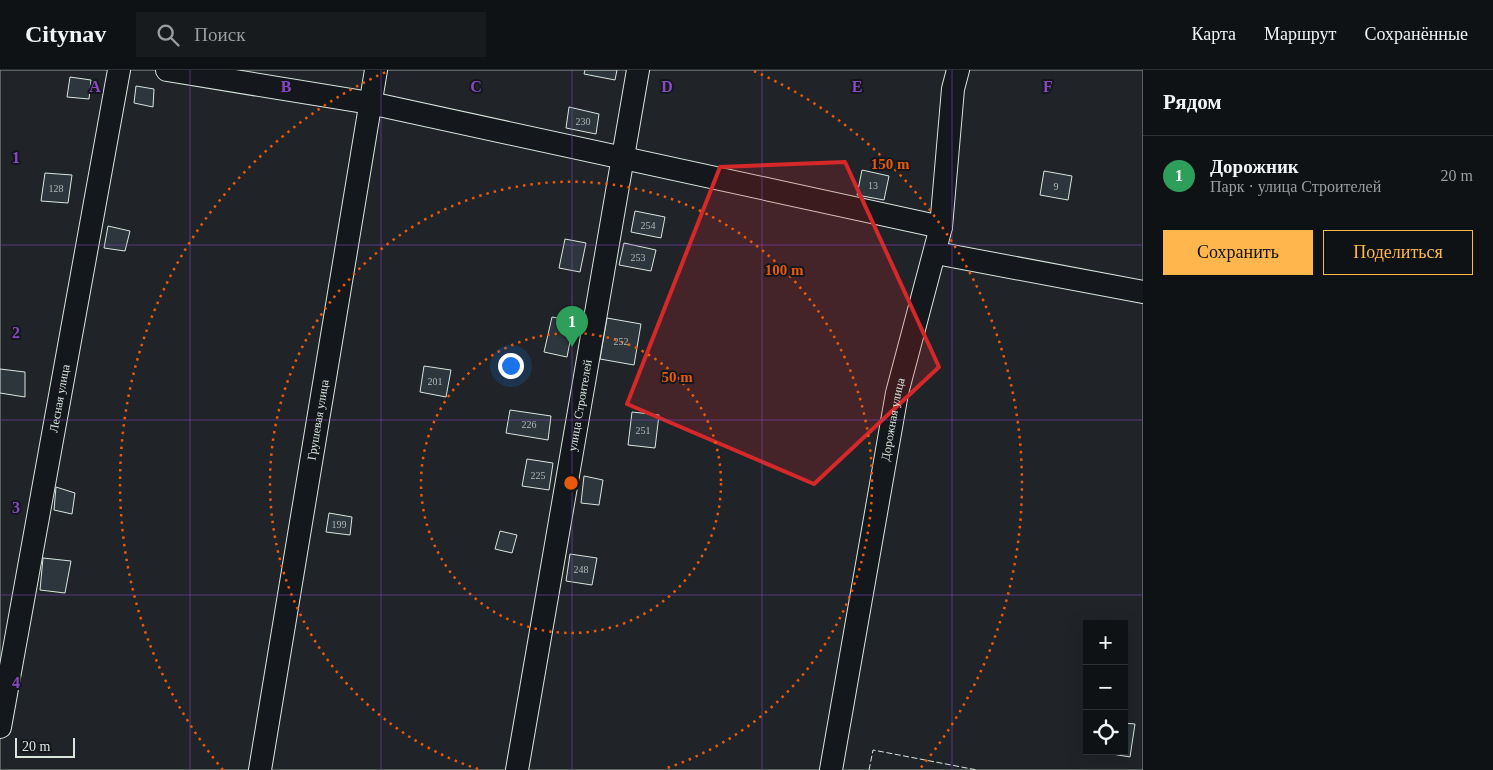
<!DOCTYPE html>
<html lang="ru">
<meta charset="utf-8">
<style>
body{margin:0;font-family:"Times New Roman",serif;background:#181b1e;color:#f1f3f6}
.controls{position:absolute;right:15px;bottom:15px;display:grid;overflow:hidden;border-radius:0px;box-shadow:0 5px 20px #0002}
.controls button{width:45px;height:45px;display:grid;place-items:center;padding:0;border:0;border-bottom:1px solid #2f3234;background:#0f1215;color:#f1f3f6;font:25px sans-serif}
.scale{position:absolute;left:15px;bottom:12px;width:60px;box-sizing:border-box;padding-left:5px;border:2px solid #d8e6dc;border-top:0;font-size:14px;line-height:18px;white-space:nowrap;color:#d8e6dc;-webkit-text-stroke:4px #14181c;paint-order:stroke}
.you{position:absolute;left:510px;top:295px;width:18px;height:18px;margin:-12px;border:4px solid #fff;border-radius:50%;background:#1a73e8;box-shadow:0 0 0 8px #1a73e833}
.badge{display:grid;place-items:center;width:32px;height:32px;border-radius:50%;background:#ffb74d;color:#fff;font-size:16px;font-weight:700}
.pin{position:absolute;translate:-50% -41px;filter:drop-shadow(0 1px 2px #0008)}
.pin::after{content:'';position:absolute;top:26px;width:18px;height:15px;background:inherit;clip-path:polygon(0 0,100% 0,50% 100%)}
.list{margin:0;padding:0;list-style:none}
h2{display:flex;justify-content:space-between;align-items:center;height:65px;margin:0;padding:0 20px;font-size:21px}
h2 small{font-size:16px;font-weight:400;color:#9b9ea0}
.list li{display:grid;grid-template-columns:32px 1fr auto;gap:15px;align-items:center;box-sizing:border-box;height:80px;padding:0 20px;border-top:1px solid #2f3234}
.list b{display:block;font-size:19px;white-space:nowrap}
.list p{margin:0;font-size:16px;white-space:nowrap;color:#9b9ea0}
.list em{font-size:16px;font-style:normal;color:#9b9ea0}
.actions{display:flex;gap:10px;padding:15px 20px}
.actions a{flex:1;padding:11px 0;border:1px solid #ffb74d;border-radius:0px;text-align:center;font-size:18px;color:#ffb74d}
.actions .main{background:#ffb74d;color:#111}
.icon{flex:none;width:28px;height:28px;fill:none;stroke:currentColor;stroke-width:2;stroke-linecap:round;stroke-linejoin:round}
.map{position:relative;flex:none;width:1143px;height:700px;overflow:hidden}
header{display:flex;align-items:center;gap:30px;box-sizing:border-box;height:70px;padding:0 25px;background:#0f1215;border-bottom:1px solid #2f3234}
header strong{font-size:24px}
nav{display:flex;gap:28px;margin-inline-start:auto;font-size:18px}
.search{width:350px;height:45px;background:#181b1e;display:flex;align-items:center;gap:12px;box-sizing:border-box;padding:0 18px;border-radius:0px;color:#9b9ea0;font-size:19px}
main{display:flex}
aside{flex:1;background:#0f1215}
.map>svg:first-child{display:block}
.green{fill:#202428;stroke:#939e99;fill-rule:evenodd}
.building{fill:#2c363c;stroke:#d8e6dc}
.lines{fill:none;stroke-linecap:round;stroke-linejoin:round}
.minor-casing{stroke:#d8e6dc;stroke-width:24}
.minor{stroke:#14181c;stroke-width:22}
.fence{stroke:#d8e6dc;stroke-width:1;stroke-dasharray:6 2.5;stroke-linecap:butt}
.marked{fill:#d62828;fill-opacity:0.2;stroke:#d62828;stroke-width:4;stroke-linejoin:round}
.grid{fill:none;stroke:#8948c3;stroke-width:1;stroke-opacity:0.55}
.ring{fill:none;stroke:#e8590c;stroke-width:2.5;stroke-dasharray:2.5 5}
.labels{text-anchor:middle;stroke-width:4;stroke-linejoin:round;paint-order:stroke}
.number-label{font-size:10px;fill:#adbab4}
.street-label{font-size:12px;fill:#d8e6dc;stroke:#14181c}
.grid-label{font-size:16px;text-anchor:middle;font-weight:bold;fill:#8948c3;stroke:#14181c;stroke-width:4;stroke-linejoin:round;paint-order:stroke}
.centre{fill:#e8590c;stroke:#14181c;stroke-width:2.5}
.ring-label{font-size:15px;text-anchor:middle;font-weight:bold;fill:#e8590c;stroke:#14181c;stroke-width:4;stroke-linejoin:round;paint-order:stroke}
</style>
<header>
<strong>Citynav</strong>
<div class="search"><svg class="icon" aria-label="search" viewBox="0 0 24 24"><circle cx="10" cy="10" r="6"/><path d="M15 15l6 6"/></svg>Поиск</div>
<nav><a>Карта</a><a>Маршрут</a><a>Сохранённые</a></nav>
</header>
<main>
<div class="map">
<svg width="1143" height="700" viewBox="0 0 1143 700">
<rect width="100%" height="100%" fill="#14181c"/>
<path class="green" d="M0 0H1143V700H0ZM1087 554H1124V681H1087Z"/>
<g class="building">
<path d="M585 0H617L615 10 584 4Z"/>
<path d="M70 7 91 10 89 29 67 27Z"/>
<path d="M136 16 154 19 153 37 134 33Z"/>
<path d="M569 37 599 44 596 64 566 58Z"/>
<path d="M862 100 889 106 884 130 857 125Z"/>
<path d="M1044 101 1072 106 1068 130 1040 125Z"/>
<path d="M45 103 72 105 68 133 41 131Z"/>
<path d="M635 141 665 147 661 168 631 162Z"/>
<path d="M108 156 130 161 125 181 104 178Z"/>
<path d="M565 169 586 173 580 202 559 198Z"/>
<path d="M624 173 656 180 651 201 619 195Z"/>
<path d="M552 247 574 251 567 287 544 282Z"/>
<path d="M607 248 641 254 634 295 600 289Z"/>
<path d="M424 296 451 300 446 327 420 322Z"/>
<path d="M0 299 25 302V327L0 323Z"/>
<path d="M510 340 551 346 548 370 506 363Z"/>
<path d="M632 342 659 345 655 378 628 375Z"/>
<path d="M527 389 553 393 549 420 522 416Z"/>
<path d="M584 406 603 410 599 435 581 433Z"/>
<path d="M56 417 75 423 72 444 54 440Z"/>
<path d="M329 443 352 447 350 465 326 462Z"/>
<path d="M500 461 517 465 512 483 495 479Z"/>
<path d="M570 484 597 488 592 515 566 511Z"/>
<path d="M43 488 71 491 65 523 40 520Z"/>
<path d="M1124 653 1135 654 1130 687 1100 682 1124 681Z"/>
</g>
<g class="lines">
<defs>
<g id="minor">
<path d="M167 0 370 33 941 157"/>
<path d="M936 183 1143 222"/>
<path id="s1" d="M0 657 119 0"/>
<path id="s2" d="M260 700 376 0"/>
<path id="s3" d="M517 700 638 0"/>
<path id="s4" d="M831 700 897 323 941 157 953 19 958 0"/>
</g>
</defs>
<use href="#minor" class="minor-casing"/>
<use href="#minor" class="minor"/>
<path class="fence" d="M869 700 873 680 977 700"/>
</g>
<path class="marked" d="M845 92 939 297 814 414 627 334 720 97Z"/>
<path class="grid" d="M190 0V700M381 0V700M572 0V700M762 0V700M952 0V700M0 175H1143M0 350H1143M0 525H1143"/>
<g class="ring">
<circle cx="571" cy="413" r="150"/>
<path d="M478 699A301 301 0 1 1 664 699"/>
<path d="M223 700A451 451 0 0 1 388 1M754 1A451 451 0 0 1 919 700"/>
</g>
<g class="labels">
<g class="number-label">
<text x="583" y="55">230</text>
<text x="873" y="119">13</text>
<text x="1056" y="120">9</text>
<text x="56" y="122">128</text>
<text x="648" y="159">254</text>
<text x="638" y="191">253</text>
<text x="621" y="275">252</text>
<text x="435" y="315">201</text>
<text x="529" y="358">226</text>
<text x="643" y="364">251</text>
<text x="538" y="409">225</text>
<text x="339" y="458">199</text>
<text x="581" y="503">248</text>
</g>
<g class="street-label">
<text dy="4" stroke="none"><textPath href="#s1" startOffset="334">Лесная улица</textPath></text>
<text dy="4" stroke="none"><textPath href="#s3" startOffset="370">улица Строителей</textPath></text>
<text dy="4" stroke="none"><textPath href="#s4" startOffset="356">Дорожная улица</textPath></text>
<text dy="4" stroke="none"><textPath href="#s2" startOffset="355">Грушевая улица</textPath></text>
</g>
</g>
<g class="grid-label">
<text x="95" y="22">A</text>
<text x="286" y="22">B</text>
<text x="476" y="22">C</text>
<text x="667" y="22">D</text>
<text x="857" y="22">E</text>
<text x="1048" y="22">F</text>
<text x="16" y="93">1</text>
<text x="16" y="268">2</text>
<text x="16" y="443">3</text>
<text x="16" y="618">4</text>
</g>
<circle cx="571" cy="413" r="8" class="centre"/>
<g class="ring-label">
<text x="890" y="99">150 m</text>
<text x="784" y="205">100 m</text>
<text x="677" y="312">50 m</text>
</g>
</svg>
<div class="controls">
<button>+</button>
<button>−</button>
<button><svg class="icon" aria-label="locate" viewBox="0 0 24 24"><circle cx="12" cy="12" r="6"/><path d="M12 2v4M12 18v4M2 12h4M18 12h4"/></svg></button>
</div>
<div class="scale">20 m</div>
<div class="you"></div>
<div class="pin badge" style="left:572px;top:277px;background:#2e9e5b">1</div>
</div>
<aside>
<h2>Рядом<small></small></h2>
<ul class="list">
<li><span class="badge" style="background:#2e9e5b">1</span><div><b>Дорожник</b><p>Парк · улица Строителей</p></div><em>20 m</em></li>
</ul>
<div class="actions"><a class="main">Сохранить</a><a>Поделиться</a></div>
</aside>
</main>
